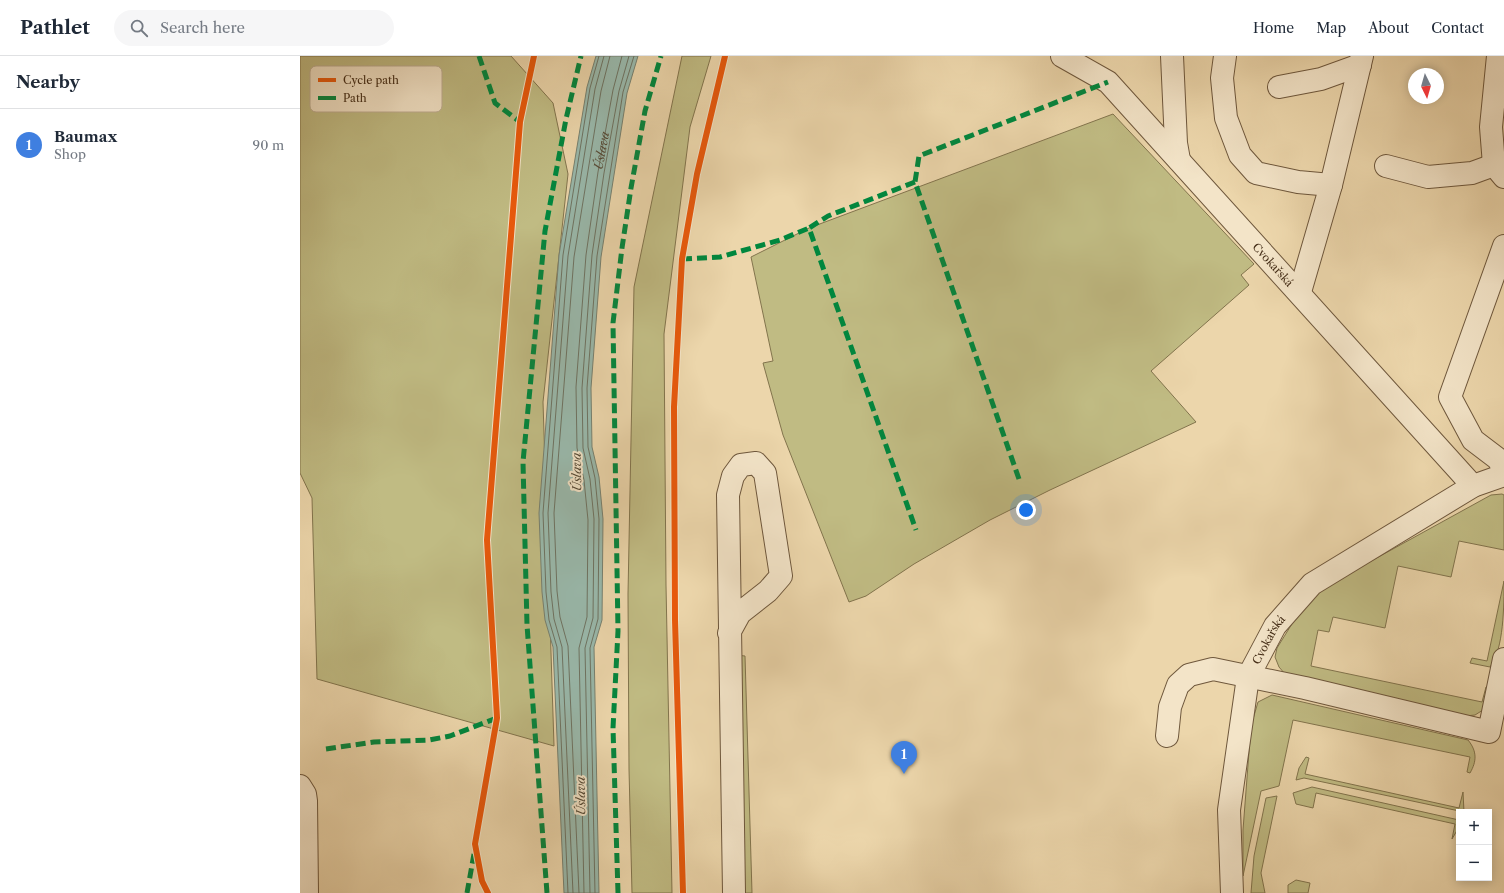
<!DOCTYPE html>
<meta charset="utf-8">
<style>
body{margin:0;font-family:"Libre Caslon Text",serif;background:#f6f6f7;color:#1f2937}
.controls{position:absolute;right:12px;bottom:12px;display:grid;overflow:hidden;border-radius:0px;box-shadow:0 2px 10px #0003}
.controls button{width:36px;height:36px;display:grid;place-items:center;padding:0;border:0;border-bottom:1px solid #e0e1e3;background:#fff;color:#1f2937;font:20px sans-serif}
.compass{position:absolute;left:1108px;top:12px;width:36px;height:36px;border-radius:50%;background:#fff;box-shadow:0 2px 10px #0003;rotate:175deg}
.you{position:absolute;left:726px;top:454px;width:14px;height:14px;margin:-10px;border:3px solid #fff;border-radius:50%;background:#1a73e8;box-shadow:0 0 0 6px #1a73e833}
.badge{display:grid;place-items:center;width:26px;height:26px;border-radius:50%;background:#8f2418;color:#fff;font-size:13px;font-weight:700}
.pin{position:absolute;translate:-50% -33px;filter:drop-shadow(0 1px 2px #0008)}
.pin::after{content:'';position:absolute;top:21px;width:14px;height:12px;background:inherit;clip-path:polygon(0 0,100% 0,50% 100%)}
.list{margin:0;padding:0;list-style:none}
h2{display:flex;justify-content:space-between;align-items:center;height:52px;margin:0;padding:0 16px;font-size:17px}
h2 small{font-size:13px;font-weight:400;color:#747a83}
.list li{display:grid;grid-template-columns:26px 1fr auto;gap:12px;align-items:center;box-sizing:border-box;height:72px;padding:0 16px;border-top:1px solid #e0e1e3}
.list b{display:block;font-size:15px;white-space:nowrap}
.list p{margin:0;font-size:13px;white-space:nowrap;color:#747a83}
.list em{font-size:13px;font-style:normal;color:#747a83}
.icon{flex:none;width:22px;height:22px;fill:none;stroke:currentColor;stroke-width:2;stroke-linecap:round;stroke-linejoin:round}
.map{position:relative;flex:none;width:1204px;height:837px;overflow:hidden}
header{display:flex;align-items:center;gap:24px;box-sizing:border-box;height:56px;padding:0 20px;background:#fff;border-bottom:1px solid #e0e1e3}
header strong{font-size:19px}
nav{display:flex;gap:22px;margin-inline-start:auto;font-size:14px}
.search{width:280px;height:36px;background:#f6f6f7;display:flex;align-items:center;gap:10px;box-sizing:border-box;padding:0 14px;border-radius:22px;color:#747a83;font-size:15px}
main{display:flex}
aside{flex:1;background:#fff}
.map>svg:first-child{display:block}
.green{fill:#c0bb83;stroke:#82744d}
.water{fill:#99b9ac;stroke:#778170}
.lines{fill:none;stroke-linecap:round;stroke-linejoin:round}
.shore{stroke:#6e7362;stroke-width:1}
.minor-casing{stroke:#6e573c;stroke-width:24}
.minor{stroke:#f3e4c8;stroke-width:22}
.quiet{stroke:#00873e;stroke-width:5;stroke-dasharray:10 5;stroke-linecap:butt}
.cycleway-casing{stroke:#f3e4c8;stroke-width:8}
.cycleway{stroke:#e8590c;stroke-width:6}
.labels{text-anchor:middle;stroke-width:4;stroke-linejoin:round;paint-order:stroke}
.street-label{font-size:11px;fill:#442d17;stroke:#f3e4c8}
.water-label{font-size:12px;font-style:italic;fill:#554935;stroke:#f3e4c8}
.key{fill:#f3e4c8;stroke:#bead93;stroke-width:1}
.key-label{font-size:11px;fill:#442d17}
</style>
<header>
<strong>Pathlet</strong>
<div class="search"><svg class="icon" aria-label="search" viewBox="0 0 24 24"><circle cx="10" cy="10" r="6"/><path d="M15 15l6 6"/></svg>Search here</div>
<nav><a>Home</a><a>Map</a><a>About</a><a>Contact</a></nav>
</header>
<main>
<aside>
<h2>Nearby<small></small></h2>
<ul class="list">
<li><span class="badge" style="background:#3f7fe0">1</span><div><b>Baumax</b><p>Shop</p></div><em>90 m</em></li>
</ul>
</aside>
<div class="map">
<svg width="1204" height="837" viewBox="0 0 1204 837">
<rect width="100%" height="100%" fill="#ecd6ab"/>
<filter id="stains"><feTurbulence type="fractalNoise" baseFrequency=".005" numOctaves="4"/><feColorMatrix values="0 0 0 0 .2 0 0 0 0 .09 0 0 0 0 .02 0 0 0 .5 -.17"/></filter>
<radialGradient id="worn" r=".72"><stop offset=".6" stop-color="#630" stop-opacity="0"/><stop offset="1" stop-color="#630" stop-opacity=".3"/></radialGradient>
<g class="green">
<path d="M0 0H211L253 47 268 118 243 346 254 690 17 623 12 442 0 417Z"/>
<path d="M382 0H411L390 71 364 278 366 529 372 837H332L329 713 328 538 334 231Z"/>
<path d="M813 58 954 208 941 219 949 229 851 315 896 366 750 434 690 464 614 508 566 540 549 546 483 379 463 307 473 305 451 201 509 172Z"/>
<path d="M1202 438 1204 439V494L1159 485 1151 521 1098 510 1085 572 1033 561 1029 576 1018 574 1011 610 1182 646 1186 631 1188 632 1183 654 1175 659 1165 660 985 618 979 611 975 601 977 592 995 563 1014 540 1042 521 1191 439Z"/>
<path d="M1204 525C1204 549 1204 593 1190 611L1170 607 1172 602 1187 605Z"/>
<path d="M436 599 445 600 452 837H443Z"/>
<path d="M972 639 1168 684C1177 695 1177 705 1170 717L1167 716 1170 701 993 664 979 730 961 735 943 820V774L951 670 958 646Z"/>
<path d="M1006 701 1009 702 1005 718 1159 752 1163 736 1164 756 1004 722 996 724 999 712Z"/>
<path d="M1012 731 1159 764V771L1152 783 1155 768 1016 737 1013 752 996 748 993 737Z"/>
<path d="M977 740 961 817 965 837H951L954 800 966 742Z"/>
<path d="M996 824 1010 827 1008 837H988V829Z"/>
</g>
<path class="water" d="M296 0H338L327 37 301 201 291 332 292 391 299 421 303 463 302 564 294 591 299 837H264L253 591 245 564 242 536 239 457 259 199 287 31Z"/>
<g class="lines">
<g class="shore">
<path d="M268 837 257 591 249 564 246 536 243 457 263 199 290 32 299 0"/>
<path d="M273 837 262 591 254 563 251 536 248 457 268 200 295 33 304 0"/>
<path d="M279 837 268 590 260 561 257 535 254 457 274 201 301 35 310 0"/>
<path id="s1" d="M284 837 279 592 287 561 288 464 284 424 277 392 276 331 286 199 298 116 313 34 322 0"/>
<path d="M290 837 285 592 293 562 294 463 290 423 283 392 282 332 292 199 304 117 319 35 329 0"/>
<path d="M295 837 290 592 298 563 299 463 295 422 288 391 287 332 297 200 323 36 334 0"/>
</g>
<defs>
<g id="minor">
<path id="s2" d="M762 0 808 26 1173 430"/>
<path d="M872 0 876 87 879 104"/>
<path d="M925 0 922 22 926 62 940 99 956 117 998 126 1031 129"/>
<path d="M1198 0 1191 71 1194 109 1204 121"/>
<path d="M979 31 1021 23 1060 9"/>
<path d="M1086 110 1128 121 1172 117 1194 109"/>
<path d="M1204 190 1150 341 1173 384 1198 403 1204 413"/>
<path d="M1000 236 1031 129 1062 0"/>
<path d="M429 577 440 557 468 535 481 520 465 417 456 407 441 409 433 420 428 439 434 837"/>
<path d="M867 680 870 651 878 629 889 619 913 613 1005 632 1189 676 1204 603"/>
<path d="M0 730 5 738 6 745 7 837"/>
<path id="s3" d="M932 837 929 754 948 621 975 570 1012 528 1173 430 1204 419"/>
</g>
</defs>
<use href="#minor" class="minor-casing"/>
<use href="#minor" class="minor"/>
<g class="quiet">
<path d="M179 0 195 47 220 66"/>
<path d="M615 126 528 160 509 172 616 474"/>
<path d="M382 203 420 201 480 184 509 172"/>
<path d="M719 423 615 126 619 100 808 26"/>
<path d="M26 693 74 686 129 684 150 680 197 662"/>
<path d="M167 837 174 798"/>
<path d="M247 837 227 569 223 406 245 175 266 63 281 0"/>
<path d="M318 837 313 672 318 575 313 267 322 192 331 132 345 55 361 0"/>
</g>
<defs>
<g id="cycleway">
<path d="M188 837 182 825 175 788 197 662 187 484 220 66 234 0"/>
<path d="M383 837 375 564 374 351 382 203 397 118 425 0"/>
</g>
</defs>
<use href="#cycleway" class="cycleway-casing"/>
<use href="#cycleway" class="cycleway"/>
</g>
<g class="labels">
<g class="street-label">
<text dy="4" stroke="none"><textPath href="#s2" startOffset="299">Cvokařská</textPath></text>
<text dy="4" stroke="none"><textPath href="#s3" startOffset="260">Cvokařská</textPath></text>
</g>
<g class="water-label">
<text dy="4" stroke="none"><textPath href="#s1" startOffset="746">Úslava</textPath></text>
<text transform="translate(277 416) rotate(-91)" y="4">Úslava</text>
<text transform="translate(281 740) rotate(-91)" y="4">Úslava</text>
</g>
</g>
<rect x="10" y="10" width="132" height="46" rx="6" class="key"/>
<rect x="18" y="22" width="18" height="4" fill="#e8590c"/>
<rect x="18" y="40" width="18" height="4" fill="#00873e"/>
<g class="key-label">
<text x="43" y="28">Cycle path</text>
<text x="43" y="46">Path</text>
</g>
<rect width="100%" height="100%" filter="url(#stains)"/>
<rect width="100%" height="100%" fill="url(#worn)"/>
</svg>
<div class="controls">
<button>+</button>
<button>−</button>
</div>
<svg class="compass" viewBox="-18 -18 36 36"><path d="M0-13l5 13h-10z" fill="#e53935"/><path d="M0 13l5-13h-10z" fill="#747a83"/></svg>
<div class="you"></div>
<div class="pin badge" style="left:604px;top:718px;background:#3f7fe0">1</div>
</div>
</main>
